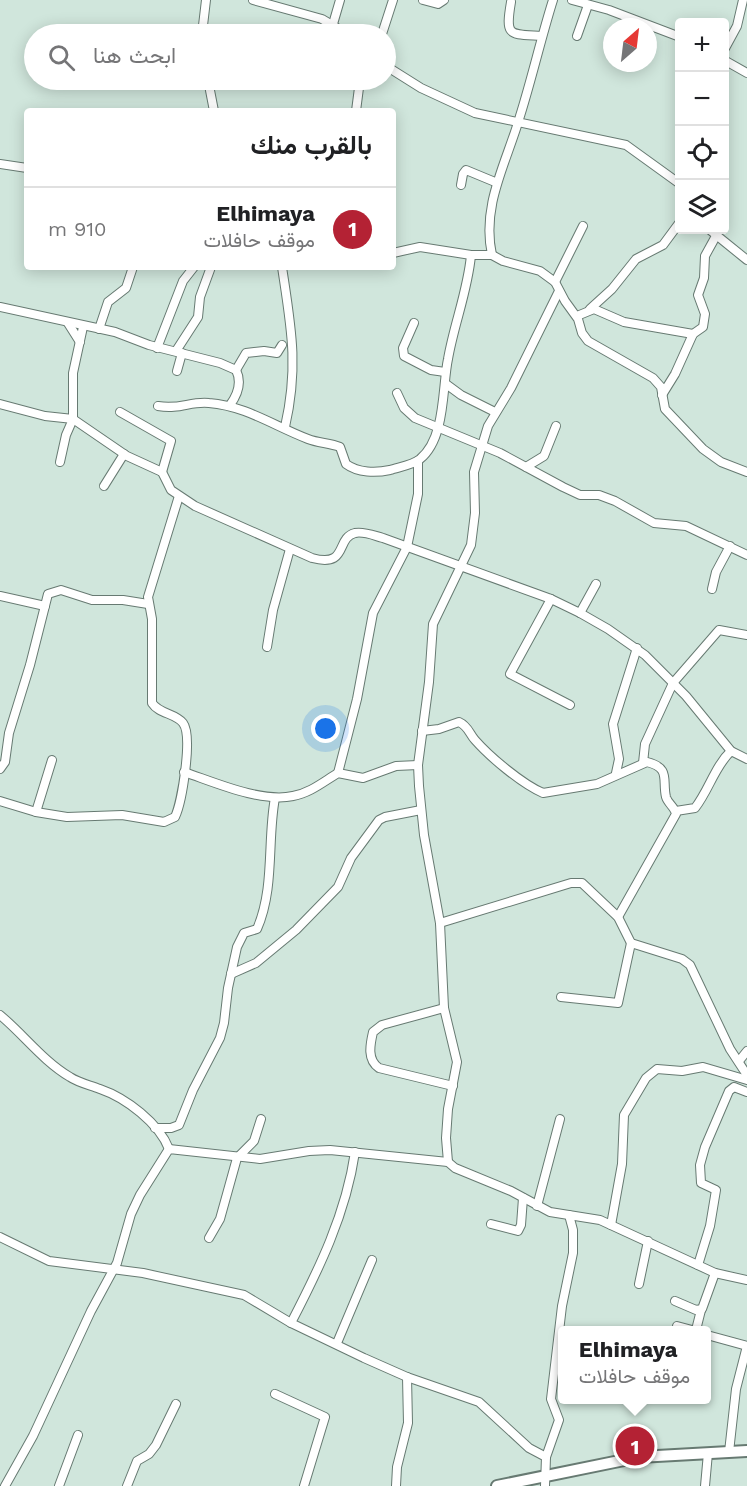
<!DOCTYPE html>
<html lang="ar">
<meta charset="utf-8">
<style>
body{margin:0;font-family:"Work Sans",Vazirmatn,sans-serif;background:#f2f2f2;color:#202124;direction:rtl}
.controls{position:absolute;right:18px;top:18px;display:grid;overflow:hidden;border-radius:6px;box-shadow:0 3px 15px #0003}
.controls button{width:54px;height:54px;display:grid;place-items:center;padding:0;border:0;border-bottom:2px solid #e0e0e0;background:#fff;color:#202124;font:30px sans-serif}
.compass{position:absolute;left:603px;top:18px;width:54px;height:54px;border-radius:50%;background:#fff;box-shadow:0 3px 15px #0003;rotate:28deg}
.you{position:absolute;left:326px;top:729px;width:21px;height:21px;margin:-15px;border:4px solid #fff;border-radius:50%;background:#1a73e8;box-shadow:0 0 0 9px #1a73e833}
.badge{display:grid;place-items:center;width:39px;height:39px;border-radius:50%;background:#b42234;color:#fff;font-size:20px;font-weight:700}
.pin{position:absolute;translate:-50% -50%;border:3px solid #fff;box-shadow:0 2px 6px #0006}
.popup{position:absolute;left:558px;top:1326px;width:153px;height:78px;box-sizing:border-box;display:grid;place-content:center;border-radius:6px;background:#fff;filter:drop-shadow(0 2px 4px #0005);font-size:20px;white-space:nowrap;color:#757577}
.popup b{font-size:22px;color:#202124}
.popup::after{content:'';position:absolute;left:50%;top:100%;margin-left:-12px;border:12px solid transparent;border-top-color:#fff}
.list{margin:0;padding:0;list-style:none}
h2{display:flex;justify-content:space-between;align-items:center;height:78px;margin:0;padding:0 24px;font-size:26px}
h2 small{font-size:20px;font-weight:400;color:#757577}
.list li{display:grid;grid-template-columns:39px 1fr auto;gap:18px;align-items:center;box-sizing:border-box;height:84px;padding:0 24px;border-top:2px solid #e0e0e0}
.list b{display:block;font-size:22px;white-space:nowrap}
.list p{margin:0;font-size:20px;white-space:nowrap;color:#757577}
.list em{font-size:20px;font-style:normal;color:#757577}
.icon{flex:none;width:33px;height:33px;fill:none;stroke:currentColor;stroke-width:2;stroke-linecap:round;stroke-linejoin:round}
.map{position:relative;flex:none;width:747px;height:1486px;overflow:hidden;direction:ltr}
.search{position:absolute;background:#fff;box-shadow:0 3px 15px #0003;left:24px;top:24px;width:372px;height:66px;display:flex;align-items:center;gap:15px;box-sizing:border-box;padding:0 21px;border-radius:33px;color:#757577;font-size:22px}
.panel{position:absolute;background:#fff;box-shadow:0 3px 15px #0003;left:24px;top:108px;width:372px;height:162px;border-radius:6px;direction:rtl}
.map>svg:first-child{display:block}
.lines{fill:none;stroke-linecap:round;stroke-linejoin:round}
.minor-casing{stroke:#677a72;stroke-width:10}
.major-casing{stroke:#677a72;stroke-width:14}
.minor{stroke:#fff;stroke-width:8}
.major{stroke:#fff;stroke-width:10}
</style>
<div class="map">
<svg width="747" height="1486" viewBox="0 0 747 1486">
<rect width="100%" height="100%" fill="#d0e6dc"/>
<g class="lines">
<defs>
<g id="minor">
<path d="M253 0 322 19 347 34"/>
<path d="M423 0 438 4 444 0"/>
<path d="M572 0 609 10 680 37"/>
<path d="M511 2C505 37 509 34 541 36"/>
<path d="M333 24 340 0"/>
<path d="M202 34 206 0"/>
<path d="M382 34 393 0"/>
<path d="M577 36 588 5"/>
<path d="M724 50 737 26 743 0"/>
<path d="M724 60 747 73"/>
<path d="M386 66 421 88 475 113 626 145 680 184"/>
<path d="M208 80 214 111"/>
<path d="M356 111 360 80"/>
<path d="M0 164 27 168"/>
<path d="M461 185 463 174 466 170 495 182"/>
<path d="M710 230 747 260"/>
<path d="M393 253 420 247 471 255H492L503 261 540 271 555 282 565 301 578 319 582 333 588 341 653 378 661 387 665 409 703 449 721 462 747 472"/>
<path d="M492 255C481 205 507 162 520 116 532 78 541 38 553 0"/>
<path d="M282 267C291 327 299 366 285 427"/>
<path d="M555 282 583 226"/>
<path d="M0 307 115 332 149 345 220 363 236 370C242 382 238 394 230 405"/>
<path d="M590 309 612 289 636 259 663 245 680 222"/>
<path d="M577 316 594 309 624 322 693 334"/>
<path d="M68 323 80 342"/>
<path d="M414 323 403 348 404 356 431 370 445 372"/>
<path d="M99 329 108 302 126 288 133 267"/>
<path d="M157 348 183 281 194 267"/>
<path d="M176 351 198 317 200 297 211 267"/>
<path d="M236 370 246 353 264 351 277 353 282 345"/>
<path d="M177 371 182 353"/>
<path d="M446 384 461 395 495 412"/>
<path d="M397 393 404 408 415 418 500 453 563 487 580 495H599L615 501 654 523 686 526 747 555"/>
<path d="M662 395 675 374 693 334 703 327 705 314 698 295 704 278 705 256 716 236"/>
<path d="M0 404 45 416 73 419 127 456 162 472 171 490 195 506 312 558C349 568 335 538 355 533 364 531 375 536 383 538L551 599 580 613 608 629 645 655 686 696 731 751 747 759"/>
<path d="M158 406C180 410 190 401 209 403 246 406 274 426 308 439 318 443 330 443 340 447L346 464C358 473 376 473 390 470 399 467 413 465 420 459 446 438 442 387 448 359 454 324 468 290 471 255"/>
<path d="M120 412 171 441 162 472"/>
<path d="M60 462 66 435 73 419V373L83 327"/>
<path d="M526 467 544 456 556 426"/>
<path d="M104 486 124 454"/>
<path d="M712 589 716 572 730 546"/>
<path d="M0 596 45 606"/>
<path d="M551 599 510 674 570 705"/>
<path d="M580 613 596 584"/>
<path d="M267 647 273 610 290 549"/>
<path d="M422 731 439 729 459 722C468 726 469 733 475 740 490 757 522 784 543 793L597 784 647 762C671 768 662 780 666 797 668 804 675 807 676 814L618 917"/>
<path d="M643 763 645 744 673 683 719 630 747 635"/>
<path d="M0 769 5 762 9 733 30 665 48 594 61 590 92 600H123L148 604"/>
<path d="M184 772C214 782 261 803 293 796 310 793 323 782 338 773L363 778 396 766 418 765"/>
<path d="M338 773 357 699 373 613 407 547 418 494V461"/>
<path d="M616 773 619 759 613 724 637 648"/>
<path d="M0 801 36 812 67 817 122 815 164 822 175 817C182 802 193 736 183 723 175 713 159 714 152 703V619L148 597 179 496"/>
<path d="M676 811 695 808C709 790 715 766 731 751"/>
<path d="M36 812 52 760"/>
<path d="M440 923 571 883H582L618 917 631 943 682 959 690 965 730 1049 747 1075"/>
<path d="M231 974 256 963 296 930 338 887 351 858 379 820 385 817 421 810"/>
<path d="M561 997 618 1003 631 943"/>
<path d="M444 1008 382 1025 373 1032C370 1045 367 1060 379 1068L453 1086"/>
<path d="M0 1015C24 1035 43 1061 70 1077 79 1083 90 1085 100 1089 126 1098 159 1123 169 1149"/>
<path d="M739 1061 747 1051"/>
<path d="M155 1128H171L179 1125 193 1090 220 1038 224 1023 228 988 237 947 244 933 257 929C275 888 267 840 275 798"/>
<path d="M448 1162 446 1138 448 1109 457 1062 444 1008 440 923 424 835 419 786 418 765 429 682 433 624 471 545 475 513 474 472 488 426 511 388 559 291"/>
<path d="M537 1206 560 1119"/>
<path d="M491 1224 518 1231 521 1225 523 1198"/>
<path d="M611 1225 622 1164 624 1115 646 1078 657 1069 682 1071 703 1067 747 1080"/>
<path d="M0 1237 49 1261 143 1273 244 1295 291 1323 364 1358 407 1377 479 1402 529 1448 546 1457 545 1486"/>
<path d="M209 1238 220 1219 237 1158 254 1141 261 1119"/>
<path d="M698 1265 710 1226 716 1190 701 1183 700 1165 705 1147 729 1091 734 1087 747 1092"/>
<path d="M639 1284 648 1241"/>
<path d="M675 1301 696 1310 702 1309 715 1273"/>
<path d="M291 1323C319 1269 346 1214 355 1152"/>
<path d="M677 1326 692 1330"/>
<path d="M696 1330 701 1310"/>
<path d="M707 1335 747 1346"/>
<path d="M337 1343 372 1260"/>
<path d="M275 1394 325 1417 304 1486"/>
<path d="M729 1452 736 1389 747 1346"/>
<path d="M546 1457 559 1420 551 1399 562 1306 573 1253V1230L569 1215"/>
<path d="M5 1486 33 1436 91 1311 117 1263 131 1214 140 1195 169 1149 260 1159 309 1151 330 1150 448 1162 455 1168 511 1191 550 1212 600 1220 715 1273 747 1280"/>
<path d="M59 1486 78 1435"/>
<path d="M127 1486 137 1461 149 1454 156 1445 176 1404"/>
<path d="M396 1486 397 1467 408 1423 407 1377"/>
<path d="M705 1486 708 1453"/>
</g>
<path id="major" d="M497 1486 639 1457 747 1451"/>
</defs>
<use href="#minor" class="minor-casing"/>
<use href="#major" class="major-casing"/>
<use href="#minor" class="minor"/>
<use href="#major" class="major"/>
</g>
</svg>
<div class="controls">
<button>+</button>
<button>−</button>
<button><svg class="icon" aria-label="locate" viewBox="0 0 24 24"><circle cx="12" cy="12" r="6"/><path d="M12 2v4M12 18v4M2 12h4M18 12h4"/></svg></button>
<button><svg class="icon" aria-label="layers" viewBox="0 0 24 24"><path d="M12 4l9 5-9 5-9-5zM3 14l9 5 9-5"/></svg></button>
</div>
<svg class="compass" viewBox="-18 -18 36 36"><path d="M0-13l5 13h-10z" fill="#e53935"/><path d="M0 13l5-13h-10z" fill="#757577"/></svg>
<div class="you"></div>
<div class="pin badge" style="left:635px;top:1446px">1</div>
<div class="popup"><b>Elhimaya</b>موقف حافلات</div>
<div class="search"><svg class="icon" aria-label="search" viewBox="0 0 24 24"><circle cx="10" cy="10" r="6"/><path d="M15 15l6 6"/></svg>ابحث هنا</div>
<section class="panel">
<h2>بالقرب منك<small></small></h2>
<ul class="list">
<li><span class="badge">1</span><div><b>Elhimaya</b><p>موقف حافلات</p></div><em>910 m</em></li>
</ul>
</section>
</div>
